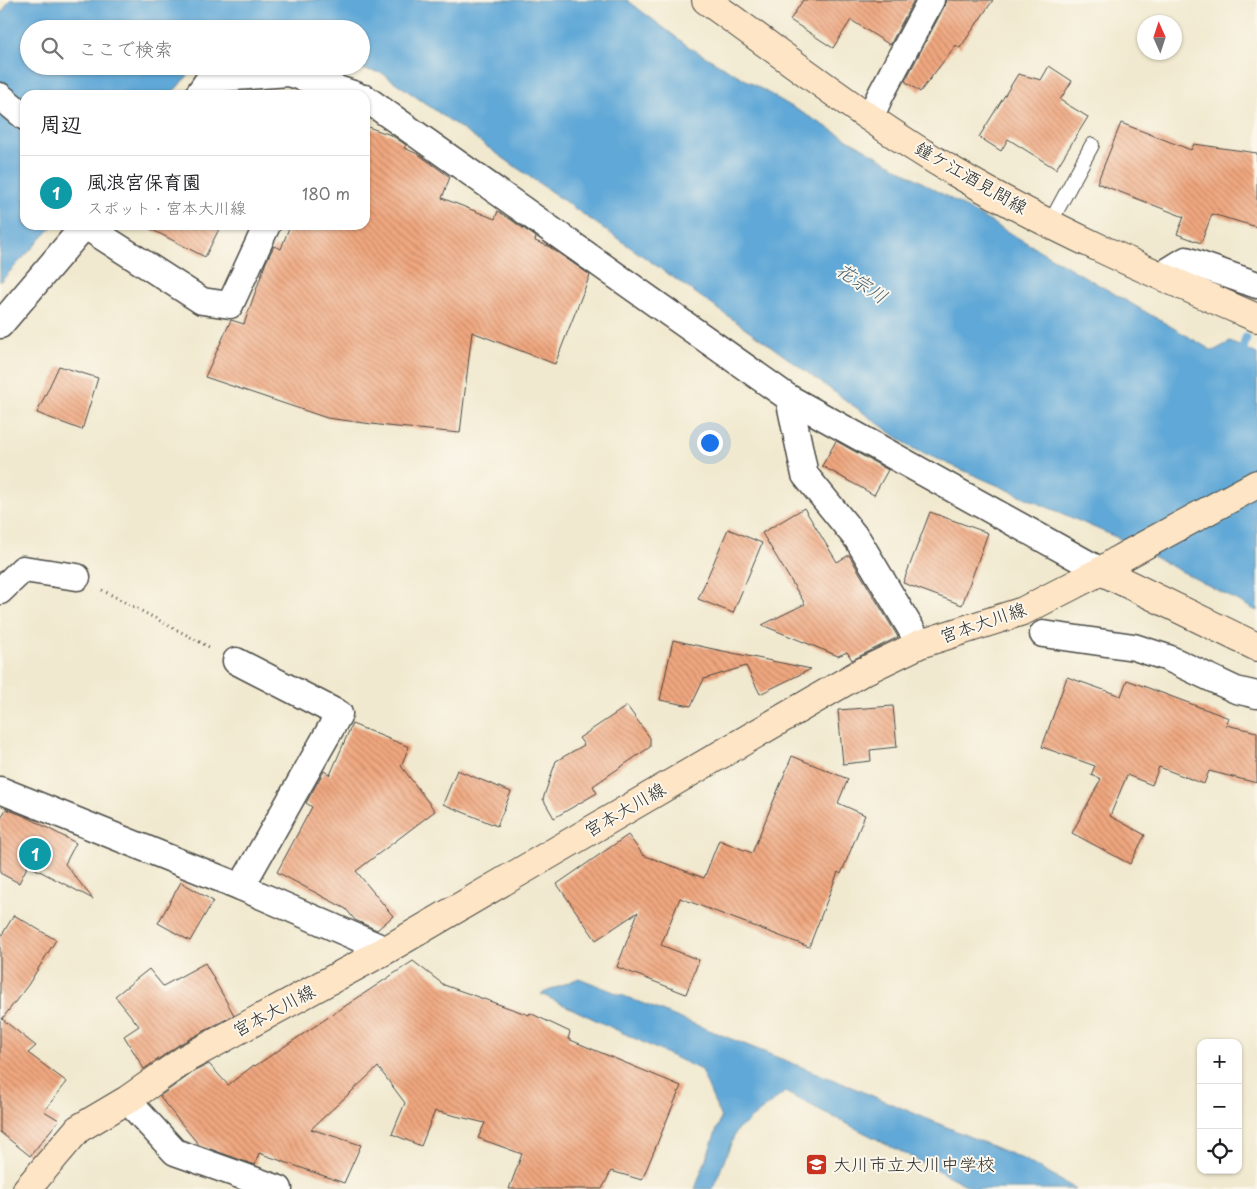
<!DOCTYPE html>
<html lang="ja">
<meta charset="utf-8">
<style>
body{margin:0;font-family:"Playpen Sans","Klee One",sans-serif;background:#f6f6f6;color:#202124}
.controls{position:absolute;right:15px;bottom:15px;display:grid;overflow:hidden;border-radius:10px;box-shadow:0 1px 4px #0004}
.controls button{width:45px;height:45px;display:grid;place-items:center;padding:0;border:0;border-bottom:1px solid #e0e0e0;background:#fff;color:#202124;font:25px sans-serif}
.compass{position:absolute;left:1137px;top:15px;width:45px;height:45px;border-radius:50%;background:#fff;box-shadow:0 1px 4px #0004;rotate:357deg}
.you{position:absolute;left:709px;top:442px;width:18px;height:18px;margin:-12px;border:4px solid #fff;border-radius:50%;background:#1a73e8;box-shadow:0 0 0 8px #1a73e833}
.badge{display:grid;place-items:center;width:32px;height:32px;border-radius:50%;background:#c8321e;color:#fff;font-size:16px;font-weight:700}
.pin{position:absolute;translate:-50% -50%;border:2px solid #fff;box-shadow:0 1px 5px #0006}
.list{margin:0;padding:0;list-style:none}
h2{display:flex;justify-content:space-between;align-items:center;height:65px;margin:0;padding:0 20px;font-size:21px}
h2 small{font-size:16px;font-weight:400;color:#757577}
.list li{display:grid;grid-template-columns:32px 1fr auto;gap:15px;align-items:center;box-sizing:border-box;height:75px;padding:0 20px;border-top:1px solid #e0e0e0}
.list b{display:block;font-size:19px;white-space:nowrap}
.list p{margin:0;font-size:16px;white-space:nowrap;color:#757577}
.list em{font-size:16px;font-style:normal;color:#757577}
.icon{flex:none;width:28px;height:28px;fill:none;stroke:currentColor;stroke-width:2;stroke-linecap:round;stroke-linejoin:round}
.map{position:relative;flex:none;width:1257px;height:1189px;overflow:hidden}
.search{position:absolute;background:#fff;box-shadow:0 1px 4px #0004;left:20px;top:20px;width:350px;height:55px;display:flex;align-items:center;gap:12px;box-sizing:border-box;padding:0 18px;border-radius:28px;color:#757577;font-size:19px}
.panel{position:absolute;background:#fff;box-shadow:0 1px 4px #0004;left:20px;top:90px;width:350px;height:140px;border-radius:15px}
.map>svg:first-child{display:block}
.water{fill:#60a8d7;stroke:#466a81}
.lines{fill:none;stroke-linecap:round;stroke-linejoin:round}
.stream{stroke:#60a8d7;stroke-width:9}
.river{stroke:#60a8d7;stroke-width:54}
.building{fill:url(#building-back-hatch)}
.lane-casing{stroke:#494844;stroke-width:16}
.street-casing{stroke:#494844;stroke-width:29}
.secondary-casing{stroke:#494844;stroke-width:30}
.path{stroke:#494844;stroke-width:3;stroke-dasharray:1 4;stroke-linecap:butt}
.lane{stroke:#fff;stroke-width:14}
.street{stroke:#fff;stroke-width:26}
.secondary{stroke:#fde5c5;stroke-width:28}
.labels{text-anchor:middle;stroke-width:4;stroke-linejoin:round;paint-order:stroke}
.street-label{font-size:18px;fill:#2b2b2b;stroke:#fbf7ec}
.poi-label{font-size:18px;fill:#2b2b2b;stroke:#fbf7ec;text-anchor:start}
.water-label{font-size:19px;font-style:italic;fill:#405d70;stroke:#fbf7ec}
</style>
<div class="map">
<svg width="1257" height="1189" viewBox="0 0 1257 1189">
<defs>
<pattern id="building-back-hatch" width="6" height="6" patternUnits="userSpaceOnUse" patternTransform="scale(1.25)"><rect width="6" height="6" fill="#f0a77f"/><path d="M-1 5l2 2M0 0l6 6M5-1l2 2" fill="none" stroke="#c38868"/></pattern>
</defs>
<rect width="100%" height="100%" fill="#fbf7ec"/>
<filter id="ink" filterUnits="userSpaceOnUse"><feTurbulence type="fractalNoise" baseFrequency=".02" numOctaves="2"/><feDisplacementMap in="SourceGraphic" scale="10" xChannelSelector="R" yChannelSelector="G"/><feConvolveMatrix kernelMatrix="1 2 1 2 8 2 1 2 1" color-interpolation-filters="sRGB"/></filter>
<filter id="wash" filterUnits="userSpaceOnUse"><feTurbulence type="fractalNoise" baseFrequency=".0096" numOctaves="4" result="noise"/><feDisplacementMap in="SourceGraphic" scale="20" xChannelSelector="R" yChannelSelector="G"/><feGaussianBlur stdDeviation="1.12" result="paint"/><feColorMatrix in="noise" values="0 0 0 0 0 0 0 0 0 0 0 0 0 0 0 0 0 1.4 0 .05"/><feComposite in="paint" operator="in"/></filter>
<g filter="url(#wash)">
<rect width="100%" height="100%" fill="#f1e9cf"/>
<g class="water">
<path d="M10 0H627L689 47 1213 351 1230 342 1257 354V611L1118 538 912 448 768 344 382 73 345 66H361V29H29V66H197L170 95H29L0 74V15Z"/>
<path d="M0 128 25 147V225H54L0 282Z"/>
<path d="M579 978 849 1086 1023 1159 1076 1189H974L785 1092 736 1131 713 1189H695L721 1118 701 1070 541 994Z"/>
</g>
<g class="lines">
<path class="stream" d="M1240 359 1246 338"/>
<path class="river" d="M0 183 29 66"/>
</g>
<g id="blocks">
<g class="building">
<path d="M803 0H914L890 45 851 20 833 48 790 20Z"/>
<path d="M946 0H993L960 48 956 45 920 92 905 81 944 7Z"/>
<path d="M1049 66 1072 81 1060 100 1088 117 1056 169 1008 139 1001 151 979 137 1018 74 1041 80Z"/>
<path d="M1121 123 1191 150 1194 144 1257 153V227L1212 214 1201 243 1177 234 1184 217 1097 183Z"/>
<path d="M365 126 391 135 406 145 404 148 418 154 450 177 442 198 495 219 498 211 536 237 535 241 548 246 590 275 555 364 472 332 460 433 387 426 327 418 205 377 231 320 244 324 266 262 274 246 281 249 290 225H365Z"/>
<path d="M143 225H221L205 257Z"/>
<path d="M59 366 98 378 82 430 37 413Z"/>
<path d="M836 441 888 470 874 495 822 466Z"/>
<path d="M804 508 837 562 849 555 898 637 852 660 847 652 838 656 762 625 805 604 762 533Z"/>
<path d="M930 512 988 533 962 605 903 583Z"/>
<path d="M728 529 762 543 733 613 698 599Z"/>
<path d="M673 640 713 649 811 669 760 694 746 666 704 679 691 706 660 700Z"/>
<path d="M1067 677 1121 696 1127 680 1229 718 1226 725 1257 732V783L1209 771 1204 784 1159 767 1152 785 1127 775 1110 816 1145 835 1130 864 1072 833 1101 779 1091 775 1095 766 1042 747Z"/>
<path d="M627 706 650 738V747L593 786 597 793 554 818 543 799 556 761 584 745 579 738Z"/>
<path d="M893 706 897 747 870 750 871 761 843 764 838 710Z"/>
<path d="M352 724 409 747 401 766 435 811 356 871 393 916 377 930 355 920 346 909 277 872 312 807 306 803 324 771 330 775Z"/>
<path d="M792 756 848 779 838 803 865 815 841 874 838 872 809 947 680 898 661 945 699 960 686 994 617 967 638 912 596 940 557 884 628 835 643 855 704 878 719 840 752 853Z"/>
<path d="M457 770 511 792 497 826 443 804Z"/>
<path d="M6 809 27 817 76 843 65 864 93 899 28 865 19 883 0 873V820Z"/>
<path d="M181 882 213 901 190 941 158 923Z"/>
<path d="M14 915 56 940 28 985 2 1019 36 1046 28 1053 67 1082 44 1111 59 1120 30 1156 0 1132V938Z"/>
<path d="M413 961 444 985 529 1015 530 1013 570 1032 568 1039 681 1086 642 1180 611 1171 602 1189H509L522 1154 478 1138 485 1123 435 1111 421 1146 392 1134 405 1103 378 1067 311 1129 361 1145 344 1183 259 1153 255 1165 199 1145 166 1105 160 1096 195 1071 209 1064 228 1085 254 1065 255 1066Z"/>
<path d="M205 963 234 1015 180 1044 144 1069 124 1036 139 1026 115 996 149 969 163 986Z"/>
</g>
</g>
</g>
<g filter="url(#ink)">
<use href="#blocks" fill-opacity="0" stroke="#494844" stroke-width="1"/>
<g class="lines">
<defs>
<path id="lane" d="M1050 223 1092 145"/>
<g id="street">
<path d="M198 95 209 79 289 73 356 95"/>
<path d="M0 96 25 117"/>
<path d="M365 98 789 398 805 475 858 540 920 644"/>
<path d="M870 118 880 96 931 0"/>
<path d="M84 225 202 301 230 305 267 225"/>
<path d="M1160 276 1186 260 1257 285"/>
<path d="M0 325 85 225"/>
<path d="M789 398 1101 571"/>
<path d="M0 591 23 569 77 577"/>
<path d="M1043 634 1134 647 1168 658 1236 690 1257 695"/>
<path d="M236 661 339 714 241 887"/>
<path d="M0 790 241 887 386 950"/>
<path d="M127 1100 175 1152 279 1189"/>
</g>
<g id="secondary">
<path d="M706 0C789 59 870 123 958 174 1053 230 1155 274 1257 318"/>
<path d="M1101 571 1257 647"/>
<path d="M27 1189 78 1129 127 1100 187 1058 386 950 862 672 920 644 1023 611 1101 571 1121 558 1257 484"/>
</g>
</defs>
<use href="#lane" class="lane-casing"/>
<use href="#street" class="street-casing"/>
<use href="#secondary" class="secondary-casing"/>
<path class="path" d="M102 590 211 648"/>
<use href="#lane" class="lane"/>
<use href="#street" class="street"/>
<use href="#secondary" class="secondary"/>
</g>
</g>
<defs>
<symbol id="school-square" viewBox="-11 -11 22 22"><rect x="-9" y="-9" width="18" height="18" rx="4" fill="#c8321e" stroke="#fbf7ec"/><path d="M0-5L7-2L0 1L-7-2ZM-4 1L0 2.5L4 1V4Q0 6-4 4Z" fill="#fff"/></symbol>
</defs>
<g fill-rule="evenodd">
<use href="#school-square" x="804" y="1152" width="25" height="25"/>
</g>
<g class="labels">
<g class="street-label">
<text transform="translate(971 178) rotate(30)" y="6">鐘ケ江酒見間線</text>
<text transform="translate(983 623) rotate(-19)" y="6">宮本大川線</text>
<text transform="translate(625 810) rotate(-30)" y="6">宮本大川線</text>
<text transform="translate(274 1011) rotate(-28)" y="6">宮本大川線</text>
</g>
<g class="poi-label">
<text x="833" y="1171">大川市立大川中学校</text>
</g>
<g class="water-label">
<text transform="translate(862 283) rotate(34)" y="7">花宗川</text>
</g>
</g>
</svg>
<div class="controls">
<button>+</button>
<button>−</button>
<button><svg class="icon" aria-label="locate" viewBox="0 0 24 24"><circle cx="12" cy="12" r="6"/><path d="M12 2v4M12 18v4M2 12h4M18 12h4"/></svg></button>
</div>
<svg class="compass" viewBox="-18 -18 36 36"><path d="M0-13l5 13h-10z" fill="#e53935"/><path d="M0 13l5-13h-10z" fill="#757577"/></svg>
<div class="you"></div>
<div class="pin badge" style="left:35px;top:854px;background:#0f9aa8">1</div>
<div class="search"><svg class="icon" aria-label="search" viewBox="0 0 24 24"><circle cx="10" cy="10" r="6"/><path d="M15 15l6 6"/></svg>ここで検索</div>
<section class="panel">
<h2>周辺<small></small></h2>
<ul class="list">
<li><span class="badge" style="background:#0f9aa8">1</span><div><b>風浪宮保育園</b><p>スポット · 宮本大川線</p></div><em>180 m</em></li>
</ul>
</section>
</div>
